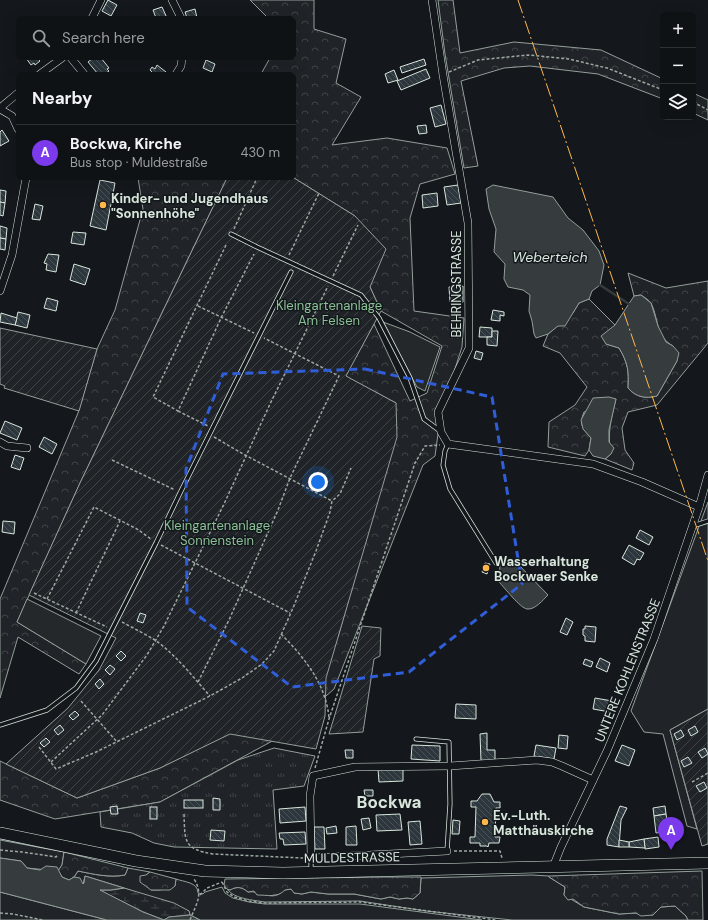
<!DOCTYPE html>
<meta charset="utf-8">
<style>
body{margin:0;font-family:"DM Sans",sans-serif;background:#1d2022;color:#f1f3f6}
.controls{position:absolute;right:12px;top:12px;display:grid;overflow:hidden;border-radius:6px;box-shadow:0 4px 16px #0002}
.controls button{width:36px;height:36px;display:grid;place-items:center;padding:0;border:0;border-bottom:1px solid #2f3234;background:#0f1215;color:#f1f3f6;font:20px sans-serif}
.you{position:absolute;left:318px;top:482px;width:14px;height:14px;margin:-10px;border:3px solid #fff;border-radius:50%;background:#1a73e8;box-shadow:0 0 0 6px #1a73e833}
.badge{display:grid;place-items:center;width:26px;height:26px;border-radius:50%;background:#7c3aed;color:#fff;font-size:13px;font-weight:700}
.pin{position:absolute;translate:-50% -33px;filter:drop-shadow(0 1px 2px #0008)}
.pin::after{content:'';position:absolute;top:21px;width:14px;height:12px;background:inherit;clip-path:polygon(0 0,100% 0,50% 100%)}
.list{margin:0;padding:0;list-style:none}
h2{display:flex;justify-content:space-between;align-items:center;height:52px;margin:0;padding:0 16px;font-size:17px}
h2 small{font-size:13px;font-weight:400;color:#9b9ea0}
.list li{display:grid;grid-template-columns:26px 1fr auto;gap:12px;align-items:center;box-sizing:border-box;height:56px;padding:0 16px;border-top:1px solid #2f3234}
.list b{display:block;font-size:15px;white-space:nowrap}
.list p{margin:0;font-size:13px;white-space:nowrap;color:#9b9ea0}
.list em{font-size:13px;font-style:normal;color:#9b9ea0}
.icon{flex:none;width:22px;height:22px;fill:none;stroke:currentColor;stroke-width:2;stroke-linecap:round;stroke-linejoin:round}
.map{position:relative;flex:none;width:708px;height:920px;overflow:hidden}
.search{position:absolute;background:#0f1215;box-shadow:0 4px 16px #0002;left:16px;top:16px;width:280px;height:44px;display:flex;align-items:center;gap:10px;box-sizing:border-box;padding:0 14px;border-radius:6px;color:#9b9ea0;font-size:15px}
.panel{position:absolute;background:#0f1215;box-shadow:0 4px 16px #0002;left:16px;top:72px;width:280px;height:108px;border-radius:6px}
.map>svg:first-child{display:block}
.grass{fill:#202428;stroke:#939e99}
.forest{fill:url(#forest-crowns);stroke:#939e99}
.wetland{fill:url(#wetland-marsh);stroke:#939e99}
.park{fill:url(#park-tufts);stroke:#939e99}
.garden{fill:url(#garden-furrows);stroke:#939e99}
.parking{fill:#24282b;stroke:#939e99}
.water{fill:#363b3e;stroke:#939e99}
.lines{fill:none;stroke-linecap:round;stroke-linejoin:round}
.stream{stroke:#363b3e;stroke-width:2.5}
.building{fill:url(#building-back-hatch);stroke:#d8e6dc}
.lane-casing{stroke:#d8e6dc;stroke-width:5}
.street-casing{stroke:#d8e6dc;stroke-width:8}
.primary-casing{stroke:#d8e6dc;stroke-width:12}
.path{stroke:#9da8a2;stroke-width:1.5;stroke-dasharray:3 2;stroke-linecap:butt}
.lane{stroke:#14181c;stroke-width:3.5}
.street{stroke:#14181c;stroke-width:7}
.primary{stroke:#14181c;stroke-width:11}
.power{stroke:#ffb74d;stroke-width:1;stroke-dasharray:14 3 2 3;stroke-linecap:butt}
.marked{fill:none;stroke:#305dd8;stroke-width:3;stroke-dasharray:8 5;stroke-linejoin:round}
.poi-dot{fill:#ffb74d;stroke:#14181c;stroke-width:1.5}
.labels{text-anchor:middle;stroke-width:3;stroke-linejoin:round;paint-order:stroke}
.poi-label{font-size:13px;font-weight:bold;fill:#d8e6dc;stroke:#14181c;text-anchor:start}
.street-label{font-size:13px;fill:#d8e6dc;stroke:#14181c}
.park-label{font-size:13px;fill:#8ac095;stroke:#14181c}
.water-label{font-size:14px;font-style:italic;fill:#d8e6dc;stroke:#14181c}
.district-label{font-size:17px;font-weight:bold;fill:#d8e6dc;stroke:#14181c}
</style>
<div class="map">
<svg width="708" height="920" viewBox="0 0 708 920">
<defs>
<pattern id="forest-crowns" width="20" height="18" patternUnits="userSpaceOnUse"><rect width="20" height="18" fill="#202428"/><path d="M2 6a3 3 0 1 1 6 0M12 15a3 3 0 1 1 6 0" fill="none" stroke="#404447"/></pattern>
<pattern id="wetland-marsh" width="20" height="14" patternUnits="userSpaceOnUse"><rect width="20" height="14" fill="#202428"/><path d="M1 5h8M5 5V1M11 12h8M15 12V8" fill="none" stroke="#404447"/></pattern>
<pattern id="park-tufts" width="24" height="20" patternUnits="userSpaceOnUse"><rect width="24" height="20" fill="#202428"/><path d="M3 7l-1-3M5 7V3M7 7l1-3M15 17l-1-3M17 17v-4M19 17l1-3" fill="none" stroke="#404447"/></pattern>
<pattern id="garden-furrows" width="10" height="10" patternUnits="userSpaceOnUse"><rect width="10" height="10" fill="#202428"/><path d="M-1 1l2-2M0 10L10 0M9 11l2-2" fill="none" stroke="#404447"/></pattern>
<pattern id="building-back-hatch" width="6" height="6" patternUnits="userSpaceOnUse"><rect width="6" height="6" fill="#2c363c"/><path d="M-1 5l2 2M0 0l6 6M5-1l2 2" fill="none" stroke="#4a5358"/></pattern>
</defs>
<rect width="100%" height="100%" fill="#14181c"/>
<g class="grass">
<path d="M708 502V709L670 730 697 829 687 826 663 734 644 732 631 711Z"/>
<path d="M0 840 64 852 62 865 58 871 27 868 21 861 0 858Z"/>
<path d="M128 868 150 872 146 875 151 890H160L175 886 176 879C184 882 198 882 198 893L203 894 205 892 222 887 225 893 233 898 249 902 265 904H360L482 920H200L190 915 189 911 124 888 85 876 83 884 74 877 78 871C93 874 109 878 125 875Z"/>
<path d="M532 875 549 876V877L565 887 564 895 584 907 619 914 636 913 653 915 661 907 675 906 686 916 688 920H512L426 911 360 901 265 902C253 900 234 899 227 889L230 890C237 886 242 887 248 892 262 890 272 903 284 890L292 889 294 893 302 894 311 892 328 894H354L381 899 390 897 399 899 407 898 413 899 420 893 421 878Z"/>
<path d="M0 892 107 920H0Z"/>
</g>
<g class="forest">
<path d="M250 0H314V29L346 39 336 83 361 97 332 145 387 138 447 148 455 174 420 184 410 218 414 311 464 318 462 347 441 412 435 456 423 465 334 689 276 739 160 802 55 819 0 800V761L77 798 160 768 230 733 338 637 358 567 396 403 345 376 374 324 410 401 427 393 442 346 381 311 370 287 355 216 294 178V74H261L270 58H294V18H268Z"/>
<path d="M438 0H453L460 53 514 42 601 50 663 79V99L598 74 530 66 504 68 461 81 478 166 464 168 445 54Z"/>
<path d="M693 93 708 100V120L693 113Z"/>
<path d="M138 178H227L80 483 17 622 86 664 79 674 18 637 0 698V599L78 413 97 349 115 310 143 209Z"/>
<path d="M628 273 666 288 708 281V343L657 405 628 412 622 428 625 450 634 463 632 470 605 459 611 454C607 434 611 419 616 399L584 412C579 424 582 428 591 438L589 450 585 456 548 447 549 422 575 405 587 387 560 353 543 346 548 334 573 313 579 303 589 299 615 325 606 344 619 348C628 363 629 371 628 388 636 397 645 399 657 396L677 361 673 346C655 336 659 319 651 303 649 300 644 297 641 295L634 296Z"/>
<path d="M64 852 128 868 125 875C109 878 93 874 78 871L74 877 69 880 62 877 58 871 62 865Z"/>
<path d="M702 871 703 920H688L686 916 675 906 661 907 653 915 641 916 636 913 619 914 584 907 573 899 568 900 564 895 565 887 549 877V876Z"/>
<path d="M150 872 176 879 175 886 170 890H151L140 882V876L146 875Z"/>
<path d="M386 877H421L420 893 413 899 407 898 399 899 390 897 381 899 354 894H328L311 892 302 894 294 893 291 889 285 890C277 898 268 895 257 895L254 891 248 892C242 887 237 886 230 890L227 889 224 885 225 879Z"/>
</g>
<path class="wetland" d="M124 888 174 903 189 911 190 915 169 917 164 920 143 912 99 890H111Z"/>
<path class="park" d="M274 748 315 756 304 786 273 790 277 849 174 847 154 843 132 833 101 827 100 812 160 802 238 760Z"/>
<g class="garden">
<path d="M227 178H294L355 216 386 249 370 287 381 311 346 376 396 403 397 437 326 678 325 716 316 749 230 734 160 768 77 798 6 764 68 708 99 670 116 638 29 595 80 483Z"/>
<path d="M0 328 97 349 79 411 4 388 5 386 0 384Z"/>
<path d="M362 626 381 628 380 656 374 659 363 732 329 734Z"/>
<path d="M708 709V844L702 846 670 730Z"/>
</g>
<g class="parking">
<path d="M383 322 410 332 440 347 425 391 417 387 393 342Z"/>
<path d="M27 599 101 636 86 664 17 622Z"/>
</g>
<g class="water">
<path d="M493 185 553 197 568 218 583 230 599 251 604 265 600 285 592 291 589 299 579 303 565 326H558L548 334 536 338 534 334 532 321 529 311 530 295 523 290 508 287 504 279 505 264 494 252 496 229 489 209 486 189Z"/>
<path d="M641 295 651 303 658 326 666 342 673 346 679 353 677 361 657 396C645 399 636 397 628 388 629 371 628 363 619 348L606 344 601 336 615 325 634 296Z"/>
<path d="M609 397 616 399 609 430V442L614 448 611 454 605 459 593 456 589 450 591 438 583 429 581 420 593 398Z"/>
<path d="M508 560 517 563 548 595C543 600 535 610 527 609 520 608 504 587 499 582L500 562Z"/>
<path d="M0 858 21 861 27 868 40 870 46 866 57 867 62 877 69 880 74 877 80 878 83 884 84 883 85 876 124 888 111 890H100L143 912 164 920 169 917 190 915 200 920H107L0 892Z"/>
</g>
<g class="lines">
<path class="stream" d="M600 285 629 304"/>
</g>
<g class="building">
<path d="M108 0 117 5 111 16 102 11Z"/>
<path d="M162 7 167 18H156L153 10Z"/>
<path d="M195 9 197 18H187L185 12Z"/>
<path d="M26 58H40L38 59 40 61 35 65 34 63 31 65Z"/>
<path d="M93 58H101L109 68 107 69 109 71 105 74H98L88 62Z"/>
<path d="M424 59 426 65 402 73 400 67Z"/>
<path d="M206 60 215 64 212 72 203 68Z"/>
<path d="M157 65 166 72 165 74H151L152 72 150 70 152 67 155 69Z"/>
<path d="M426 69 430 78 401 90 397 81Z"/>
<path d="M394 70 398 80 388 83 385 74Z"/>
<path d="M441 105 446 124 435 127 430 108Z"/>
<path d="M426 125 427 133 419 134 417 126Z"/>
<path d="M2 130 9 141 0 146V132Z"/>
<path d="M100 180 115 183 106 230 90 226Z"/>
<path d="M458 185 461 203 447 205 444 187Z"/>
<path d="M0 190 6 191 5 203 0 202Z"/>
<path d="M437 193 438 206 423 208 422 195Z"/>
<path d="M0 202 5 203 3 216 0 215Z"/>
<path d="M35 204 43 206 40 220 32 219Z"/>
<path d="M0 226 7 228 6 239 0 238Z"/>
<path d="M73 232 86 233 84 245 71 243Z"/>
<path d="M0 238 6 239 5 250 0 249Z"/>
<path d="M48 254 59 255 56 272 46 270 47 264 44 263Z"/>
<path d="M74 264 90 269 85 285 70 280Z"/>
<path d="M463 286V302H450L449 287Z"/>
<path d="M47 298 58 301 56 311 44 308Z"/>
<path d="M493 310 504 312V316L500 315V321L491 320Z"/>
<path d="M18 312 30 315 27 328 15 325Z"/>
<path d="M1 313 17 318 15 325 0 322Z"/>
<path d="M480 327 492 328V337H479Z"/>
<path d="M492 331H498L497 346 487 345V337H492Z"/>
<path d="M476 351 483 353 481 360 474 358Z"/>
<path d="M5 421 22 428 17 440 0 433Z"/>
<path d="M44 437 57 444 52 454 39 447Z"/>
<path d="M15 455 24 458 20 470 11 467Z"/>
<path d="M3 521 15 522 14 534 2 532Z"/>
<path d="M640 530 653 537 649 545 636 538Z"/>
<path d="M629 545 644 553 640 560 637 559 634 565 622 558Z"/>
<path d="M485 563 490 564 487 574 482 572Z"/>
<path d="M140 613 146 615 143 623 137 621Z"/>
<path d="M566 618 573 622 567 635 560 632Z"/>
<path d="M585 626 596 627 595 642 585 641V636L583 635V629H585Z"/>
<path d="M121 651 126 656 121 661 116 656Z"/>
<path d="M600 658 610 663 607 672 596 667Z"/>
<path d="M585 659 593 662 591 667 583 664Z"/>
<path d="M110 665 115 669 110 675 105 670Z"/>
<path d="M100 679 104 684 99 689 95 684Z"/>
<path d="M595 698 612 701 610 712 593 709Z"/>
<path d="M456 704 476 705V719L455 718Z"/>
<path d="M75 711 79 715 73 720 69 716Z"/>
<path d="M60 725 64 730 58 735 54 730Z"/>
<path d="M695 726 698 732 691 736 688 730Z"/>
<path d="M681 730 684 736 677 740 674 734Z"/>
<path d="M487 733V750H495V760L481 761 480 734Z"/>
<path d="M559 735 568 736 567 749 558 748Z"/>
<path d="M46 738 50 742 44 747 40 743Z"/>
<path d="M412 745 440 746V761L411 759Z"/>
<path d="M536 745 556 748 554 759 534 756Z"/>
<path d="M622 745 635 750 629 766 615 761Z"/>
<path d="M705 748 708 754 702 758 698 752Z"/>
<path d="M345 750H353V758H346Z"/>
<path d="M688 757 692 763 684 767 681 761Z"/>
<path d="M403 768V781L379 782 378 769Z"/>
<path d="M704 782 707 788 700 792 696 786Z"/>
<path d="M364 790H373V796H365Z"/>
<path d="M482 794H490L494 802H500V808H496L495 837H500L499 843H489L488 847 487 846H480V843H470V837H475L476 807H471V801H477Z"/>
<path d="M213 798 220 799V810H213Z"/>
<rect x="184" y="800" width="19" height="8"/>
<path d="M117 806 118 814H111L110 807Z"/>
<path d="M620 806 627 808 621 820 619 847 607 845V839Z"/>
<path d="M665 806 666 814 654 816 653 808Z"/>
<rect x="150" y="807" width="7" height="12"/>
<path d="M305 807 306 821 280 823 279 809Z"/>
<path d="M400 814 402 830 377 831 376 815Z"/>
<path d="M666 814 669 831 656 833 654 816Z"/>
<path d="M369 818 371 828 363 830 361 819Z"/>
<path d="M453 820 460 821 459 834H452Z"/>
<path d="M420 821 422 844 410 845 408 822Z"/>
<path d="M336 826 337 833 327 834 326 828Z"/>
<path d="M356 826 357 845H346V827Z"/>
<path d="M314 827H324L325 849H315Z"/>
<path d="M211 830 225 831 224 841 210 840Z"/>
<path d="M305 832 306 844 284 845 283 839H280L279 833Z"/>
<path d="M658 837 659 847 645 849 644 839Z"/>
<path d="M644 839 645 848 629 847V842Z"/>
<path d="M619 840 629 842V847H619Z"/>
</g>
<g class="lines">
<defs>
<g id="lane">
<path d="M231 234 257 247 361 295 379 318 410 378 424 419 440 431"/>
<path d="M448 444 445 451 443 465 450 489 496 563"/>
<path d="M693 526 708 521"/>
<path d="M0 725 47 710 76 688 96 661 156 543 180 493 291 272"/>
<path d="M416 739 449 742 450 804 447 851"/>
<path d="M311 871V858"/>
</g>
<g id="street">
<path d="M172 0 181 18"/>
<path d="M432 0 443 75 468 223 469 348 438 412 441 432 448 444 593 464 642 482 699 507"/>
<path d="M92 18 101 0"/>
<path d="M71 58 84 74"/>
<path d="M40 74 62 58"/>
<path d="M176 74 181 66 182 58"/>
<path d="M0 108 18 93"/>
<path d="M0 109 12 116 18 129"/>
<path d="M0 291 12 255 26 178"/>
<path d="M0 442 7 446 27 448"/>
<path d="M447 851 311 858 310 796 313 776 355 767 450 766 537 760 552 762 562 766 593 780"/>
<path d="M553 867 561 847 607 751 654 639 699 507 708 475"/>
</g>
<path id="primary" d="M0 833 136 861 205 871 283 873 708 863"/>
</defs>
<use href="#lane" class="lane-casing"/>
<use href="#street" class="street-casing"/>
<use href="#primary" class="primary-casing"/>
<g class="path">
<path d="M449 72 478 60 528 55 569 59 607 68 663 90"/>
<path d="M693 102 708 110"/>
<path d="M234 229 257 178"/>
<path d="M226 245 153 397 178 411 222 316 254 254"/>
<path d="M289 255 319 193"/>
<path d="M333 276 358 225"/>
<path d="M198 306 254 333"/>
<path d="M178 411 208 426"/>
<path d="M214 437 245 455 332 501"/>
<path d="M112 460 175 490"/>
<path d="M161 545 290 613"/>
<path d="M34 593 107 627"/>
<path d="M47 599 94 507 137 529 151 539"/>
<path d="M76 613 120 521"/>
<path d="M122 622C133 628 145 634 155 640 175 654 194 678 210 696"/>
<path d="M281 634C304 657 326 684 329 718"/>
<path d="M198 682 229 620 278 510 290 478 339 376 264 338"/>
<path d="M81 701 117 742"/>
<path d="M39 747 56 769 96 752 210 696 242 678 262 664 274 651 293 608 316 551 330 512 332 501 340 494 351 468"/>
<path d="M51 762 102 715 147 655 164 626 224 504 270 404 328 286"/>
<path d="M315 768 329 719 415 463 425 446 440 445"/>
<path d="M692 782 708 773"/>
<path d="M184 814C185 841 183 849 213 854L303 858"/>
<path d="M0 850 22 852 56 857 58 854"/>
<path d="M454 851H500L502 858"/>
<path d="M222 882 227 892 234 897 249 901 265 903 360 902 496 920"/>
<path d="M200 895 207 888 222 882"/>
<path d="M0 913 13 914 43 920"/>
<path d="M190 920C196 904 204 895 194 879"/>
</g>
<use href="#lane" class="lane"/>
<use href="#street" class="street"/>
<use href="#primary" class="primary"/>
<path class="power" d="M518 0 708 561"/>
</g>
<path class="marked" d="M365 369 492 397 522 584 409 672 292 687 187 607 186 469 223 374Z"/>
<g class="poi-dot">
<circle cx="103" cy="205" r="4"/>
<circle cx="486" cy="568" r="4"/>
<circle cx="485" cy="822" r="4"/>
</g>
<g class="labels">
<g class="poi-label">
<text x="111" y="203">Kinder- und Jugendhaus<tspan x="111" dy="15">"Sonnenhöhe"</tspan></text>
<text x="494" y="566">Wasserhaltung<tspan x="494" dy="15">Bockwaer Senke</tspan></text>
<text x="493" y="820">Ev.-Luth.<tspan x="493" dy="15">Matthäuskirche</tspan></text>
</g>
<g class="street-label">
<text transform="translate(456 284) rotate(-90)" y="5">BEHRINGSTRASSE</text>
<text transform="translate(627 670) rotate(-68)" y="5">UNTERE KOHLENSTRASSE</text>
<text transform="translate(352 857) rotate(-1)" y="5">MULDESTRASSE</text>
</g>
<g class="park-label">
<text x="329" y="310">Kleingartenanlage<tspan x="329" dy="15">Am Felsen</tspan></text>
<text x="217" y="530">Kleingartenanlage<tspan x="217" dy="15">Sonnenstein</tspan></text>
</g>
<g class="water-label">
<text x="550" y="262">Weberteich</text>
</g>
<g class="district-label">
<text x="389" y="808">Bockwa</text>
</g>
</g>
</svg>
<div class="controls">
<button>+</button>
<button>−</button>
<button><svg class="icon" aria-label="layers" viewBox="0 0 24 24"><path d="M12 4l9 5-9 5-9-5zM3 14l9 5 9-5"/></svg></button>
</div>
<div class="you"></div>
<div class="pin badge" style="left:671px;top:850px">A</div>
<div class="search"><svg class="icon" aria-label="search" viewBox="0 0 24 24"><circle cx="10" cy="10" r="6"/><path d="M15 15l6 6"/></svg>Search here</div>
<section class="panel">
<h2>Nearby<small></small></h2>
<ul class="list">
<li><span class="badge">A</span><div><b>Bockwa, Kirche</b><p>Bus stop · Muldestraße</p></div><em>430 m</em></li>
</ul>
</section>
</div>
